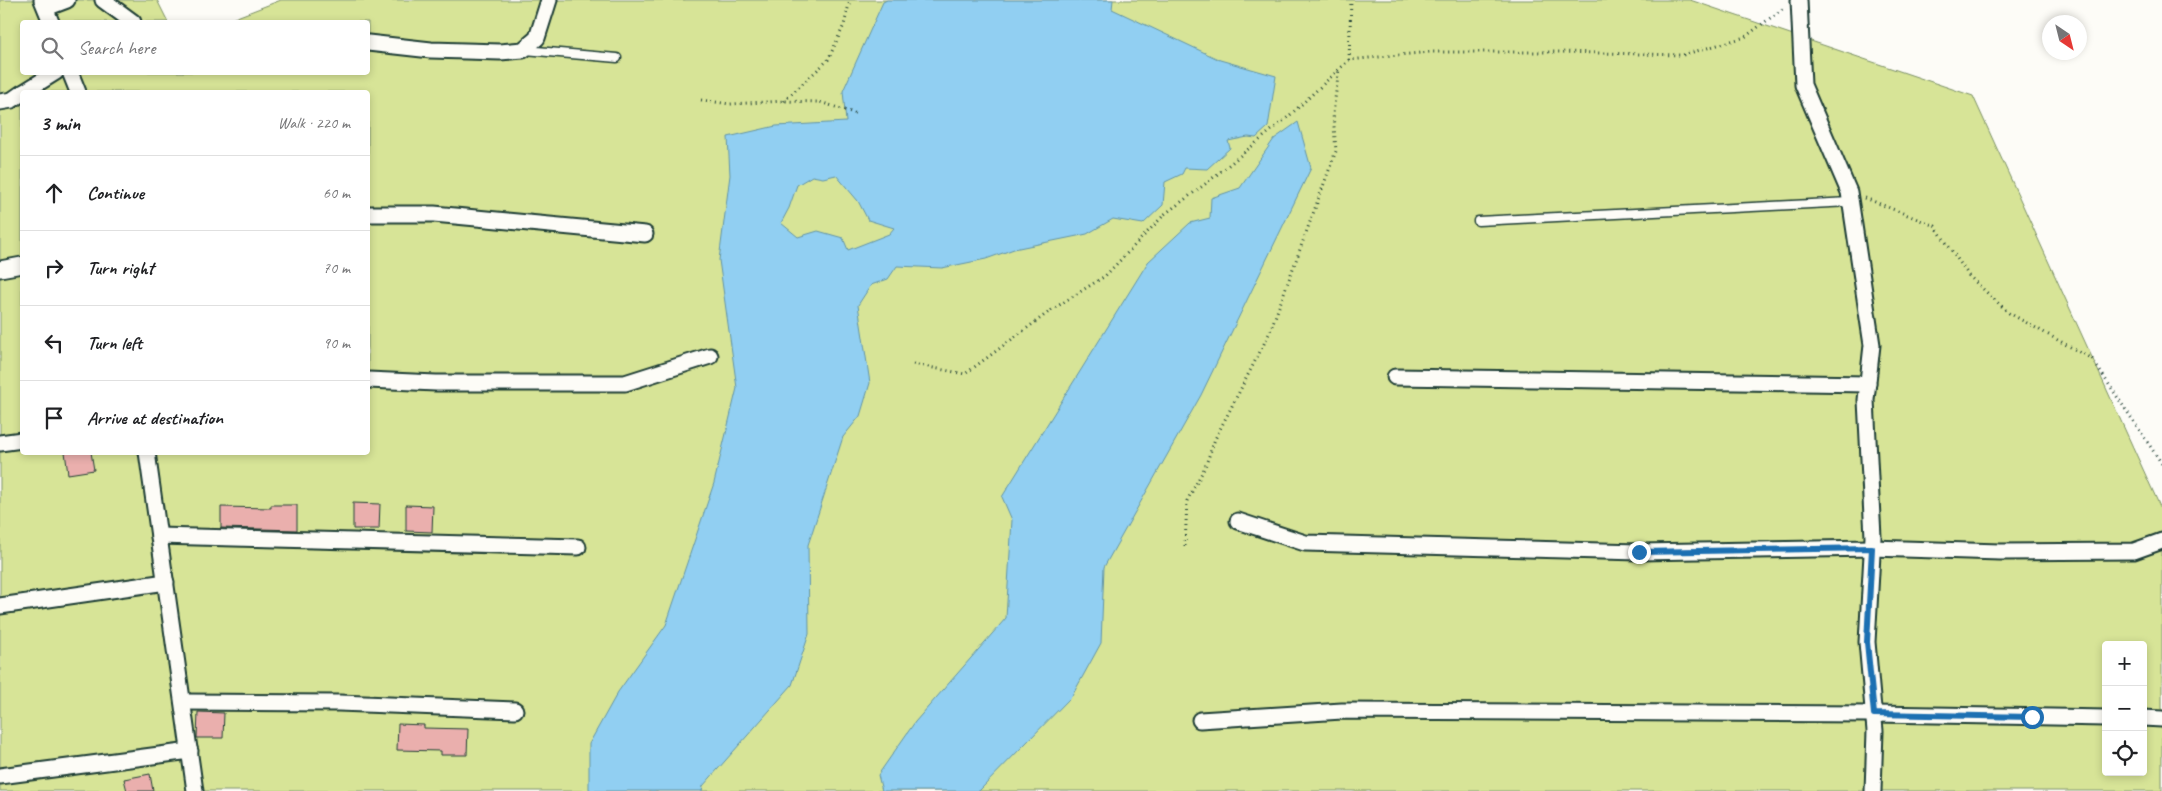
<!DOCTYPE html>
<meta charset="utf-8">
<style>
body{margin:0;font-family:Caveat,sans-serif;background:#f6f6f6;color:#202124}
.controls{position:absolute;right:15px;bottom:15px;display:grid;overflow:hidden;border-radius:5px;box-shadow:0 2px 8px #0003}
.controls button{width:45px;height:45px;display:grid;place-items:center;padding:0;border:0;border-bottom:1px solid #e0e0e0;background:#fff;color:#202124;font:25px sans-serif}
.compass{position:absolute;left:2042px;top:15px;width:45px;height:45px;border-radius:50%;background:#fff;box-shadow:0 2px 8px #0003;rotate:145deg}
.stop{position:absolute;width:15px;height:15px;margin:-11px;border:4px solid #1f6fb2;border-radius:50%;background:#fff}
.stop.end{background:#1f6fb2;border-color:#fff;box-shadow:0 1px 5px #0008}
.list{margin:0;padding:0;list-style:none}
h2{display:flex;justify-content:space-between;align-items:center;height:65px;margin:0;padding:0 20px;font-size:21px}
h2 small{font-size:16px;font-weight:400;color:#757577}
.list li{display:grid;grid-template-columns:32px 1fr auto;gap:15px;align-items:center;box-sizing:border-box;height:75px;padding:0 20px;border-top:1px solid #e0e0e0}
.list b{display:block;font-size:19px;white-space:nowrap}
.list em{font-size:16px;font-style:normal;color:#757577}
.icon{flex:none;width:28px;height:28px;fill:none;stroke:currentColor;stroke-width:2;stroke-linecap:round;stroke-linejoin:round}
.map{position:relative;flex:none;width:2162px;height:791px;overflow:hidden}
.search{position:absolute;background:#fff;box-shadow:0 2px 8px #0003;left:20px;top:20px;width:350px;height:55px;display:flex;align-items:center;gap:12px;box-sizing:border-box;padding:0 18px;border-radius:5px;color:#757577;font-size:19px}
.panel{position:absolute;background:#fff;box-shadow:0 2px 8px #0003;left:20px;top:90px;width:350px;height:365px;border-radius:5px}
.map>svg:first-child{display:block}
.green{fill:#d7e497;stroke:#7b9066;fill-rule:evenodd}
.water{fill:#91cff2;stroke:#6395a6;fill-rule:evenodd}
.building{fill:#eaafad;stroke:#1f3d34}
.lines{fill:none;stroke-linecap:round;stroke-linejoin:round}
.lane-casing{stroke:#1f3d34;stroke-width:11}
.street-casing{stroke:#1f3d34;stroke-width:19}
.path{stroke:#1f3d34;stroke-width:3;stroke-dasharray:1 4;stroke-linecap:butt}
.lane{stroke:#fdfcf7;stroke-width:8}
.street{stroke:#fdfcf7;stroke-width:15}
.route{stroke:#1f6fb2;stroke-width:6}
</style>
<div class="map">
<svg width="2162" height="791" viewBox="0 0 2162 791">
<rect width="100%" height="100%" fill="#fdfcf7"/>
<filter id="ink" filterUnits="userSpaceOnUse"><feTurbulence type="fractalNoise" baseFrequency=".02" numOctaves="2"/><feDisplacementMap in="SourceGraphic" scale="10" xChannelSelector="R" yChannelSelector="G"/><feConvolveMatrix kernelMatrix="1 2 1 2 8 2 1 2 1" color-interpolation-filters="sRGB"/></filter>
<g filter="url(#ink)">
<path class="green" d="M0 0H157L168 22H22V72H368V22H224L281 0H1690L1973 96 2162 511V791H0ZM22 92H368V452H22ZM2106 645H2143V772H2106Z"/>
<g class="water">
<path d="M887 0H1113L1112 9 1220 60 1276 76 1268 127 1256 138 1248 137 1228 141 1230 148 1207 169 1185 168 1182 174 1165 182 1163 205 1143 224 1113 219 1087 234 1014 249 986 259 942 268 897 266 888 279 871 285 858 305 870 383 860 416 843 437 808 545 809 634 792 685 703 786 702 791H592L589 789V744L618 692 666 625 714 483 737 388 719 260 730 175 728 137 776 126 846 122 843 91 883 2ZM836 175 858 201 868 220 894 228 889 234 848 250 843 238 818 231 798 237 781 223 789 208 797 185 812 176 823 178Z"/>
<path d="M1298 122 1311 168 1201 395 1104 567 1101 643 1072 696 979 791H882L878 775 915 722 1006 618 1012 520 1002 497 1148 262 1190 223 1210 218 1211 198 1240 188 1274 139Z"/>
</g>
<g class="building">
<path d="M65 452H91L94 470 68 474Z"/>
<path d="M353 503 380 504 379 529H353Z"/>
<path d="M271 505H297V530L221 528V507L271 508Z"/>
<path d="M406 505 433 506 432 532 406 531Z"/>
<path d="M198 712 224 713 223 738H197Z"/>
<path d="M398 724 424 725V728L468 729 467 755H441V751L397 750Z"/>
<path d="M150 774 153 791H127L124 779Z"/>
</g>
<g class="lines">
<defs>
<g id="lane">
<path d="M525 50 617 58"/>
<path d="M1478 221 1850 202"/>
</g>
<g id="street">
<path d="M42 0 51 22"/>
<path d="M103 0 133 22"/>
<path d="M1799 0 1803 85 1849 192 1872 345 1866 400 1873 537 1867 642 1875 731 1873 791"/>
<path d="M46 8 67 0"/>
<path d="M368 43 431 50 500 52 523 50 537 38 549 0"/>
<path d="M70 72 78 92"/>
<path d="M24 92 56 72"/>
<path d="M0 102 12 100 22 93"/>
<path d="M368 214H434L645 234"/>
<path d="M0 269 22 265"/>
<path d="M1395 377 1868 384"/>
<path d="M368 380 436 383H625L710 356"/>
<path d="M0 443 22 440"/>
<path d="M147 452 195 791"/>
<path d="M1238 521 1305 543 1639 552 1872 548 2000 552 2134 551 2162 541"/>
<path d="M159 536 578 547"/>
<path d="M0 606 166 582"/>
<path d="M183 702 339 703 515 710"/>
<path d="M2143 718 2162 719"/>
<path d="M1200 720 1342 711 1874 714 2106 718"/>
<path d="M0 776 190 751"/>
</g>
</defs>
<use href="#lane" class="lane-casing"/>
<use href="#street" class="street-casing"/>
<g class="path">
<path d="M1349 60 1351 0"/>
<path d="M701 100 730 104 784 101 820 102 857 114"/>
<path d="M784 101 828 60 844 25 850 0"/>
<path d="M1865 198 1935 226 1969 276 2009 313 2092 359 2162 464"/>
<path d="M913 364 965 374 1053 309 1105 276 1165 214 1204 185 1288 117 1349 60 1430 52H1559L1683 55 1745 37 1785 7"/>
<path d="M1185 546 1187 501 1205 467 1215 439 1269 334 1336 151 1333 114 1339 69"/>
</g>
<use href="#lane" class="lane"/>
<use href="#street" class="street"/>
</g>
</g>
<g class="lines" filter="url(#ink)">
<path class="route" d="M1639 552 1872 548 1867 642 1874 714 2032 717"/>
</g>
</svg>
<div class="controls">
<button>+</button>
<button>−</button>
<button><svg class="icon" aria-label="locate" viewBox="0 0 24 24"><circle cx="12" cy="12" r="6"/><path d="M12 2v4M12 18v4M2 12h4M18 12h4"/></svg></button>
</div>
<svg class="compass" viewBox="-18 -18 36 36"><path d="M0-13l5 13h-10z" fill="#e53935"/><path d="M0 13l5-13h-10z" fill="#757577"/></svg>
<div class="stop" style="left:2032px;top:717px"></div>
<div class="stop end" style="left:1639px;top:552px"></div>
<div class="search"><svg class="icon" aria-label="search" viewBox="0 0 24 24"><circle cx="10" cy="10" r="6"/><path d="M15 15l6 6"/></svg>Search here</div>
<section class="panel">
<h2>3 min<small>Walk · 220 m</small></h2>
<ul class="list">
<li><svg class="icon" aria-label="ahead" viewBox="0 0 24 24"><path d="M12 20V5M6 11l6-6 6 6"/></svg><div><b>Continue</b></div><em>60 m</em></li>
<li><svg class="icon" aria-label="right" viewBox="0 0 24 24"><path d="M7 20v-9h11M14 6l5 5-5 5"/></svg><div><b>Turn right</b></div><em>70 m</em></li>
<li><svg class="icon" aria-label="left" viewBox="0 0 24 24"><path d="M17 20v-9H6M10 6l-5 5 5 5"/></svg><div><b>Turn left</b></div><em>90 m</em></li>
<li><svg class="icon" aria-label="arrive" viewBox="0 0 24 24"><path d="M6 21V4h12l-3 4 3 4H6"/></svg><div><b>Arrive at destination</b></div></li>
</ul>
</section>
</div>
